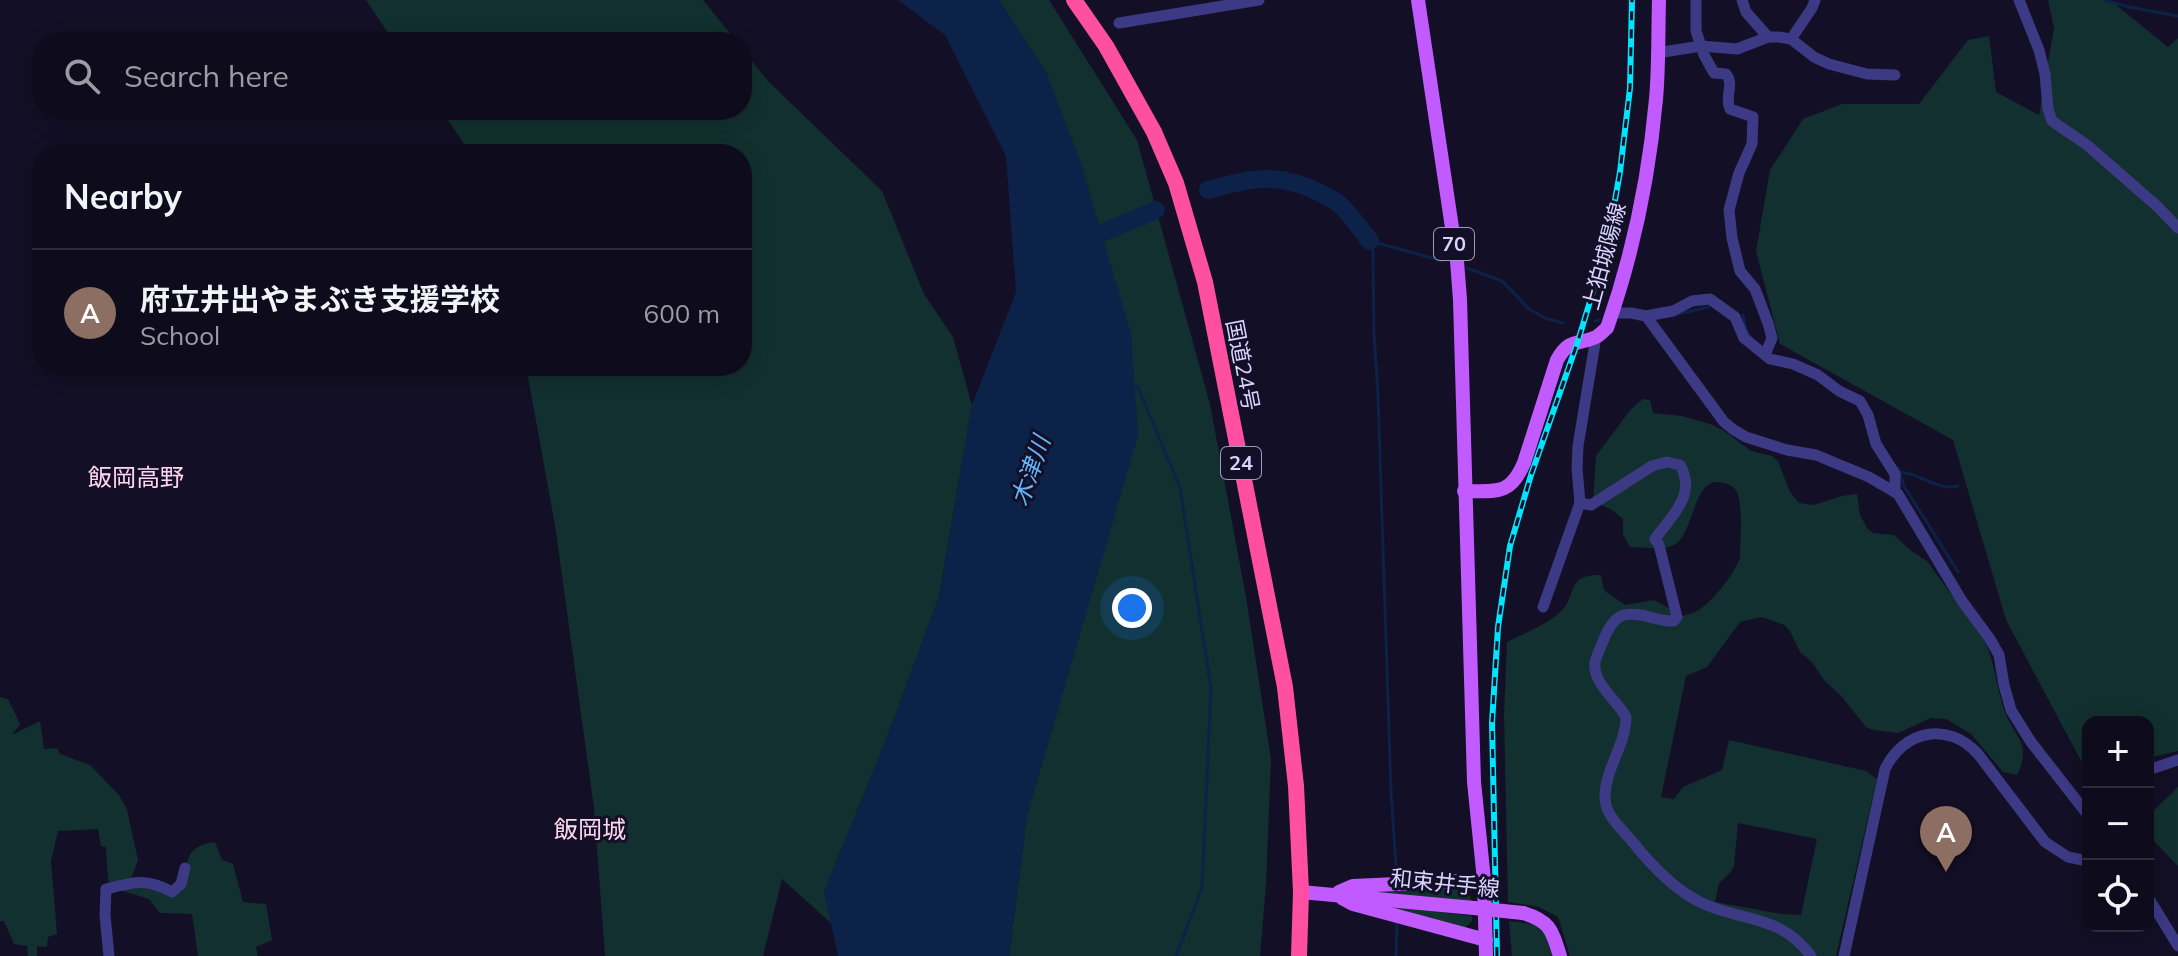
<!DOCTYPE html>
<meta charset="utf-8">
<style>
body{margin:0;font-family:Mulish,"Noto Sans JP",sans-serif;background:#171425;color:#f1f3f6}
.controls{position:absolute;right:24px;bottom:24px;display:grid;overflow:hidden;border-radius:16px;box-shadow:0 4px 20px #0003}
.controls button{width:72px;height:72px;display:grid;place-items:center;padding:0;border:0;border-bottom:2px solid #2e2b3b;background:#0e0b1c;color:#f1f3f6;font:40px sans-serif}
.you{position:absolute;left:1132px;top:608px;width:28px;height:28px;margin:-20px;border:6px solid #fff;border-radius:50%;background:#1a73e8;box-shadow:0 0 0 12px #1a73e833}
.badge{display:grid;place-items:center;width:52px;height:52px;border-radius:50%;background:#b45309;color:#fff;font-size:26px;font-weight:700}
.pin{position:absolute;translate:-50% -66px;filter:drop-shadow(0 2px 4px #0008)}
.pin::after{content:'';position:absolute;top:42px;width:28px;height:24px;background:inherit;clip-path:polygon(0 0,100% 0,50% 100%)}
.list{margin:0;padding:0;list-style:none}
h2{display:flex;justify-content:space-between;align-items:center;height:104px;margin:0;padding:0 32px;font-size:34px}
h2 small{font-size:26px;font-weight:400;color:#9b9ba3}
.list li{display:grid;grid-template-columns:52px 1fr auto;gap:24px;align-items:center;box-sizing:border-box;height:128px;padding:0 32px;border-top:2px solid #2e2b3b}
.list b{display:block;font-size:30px;white-space:nowrap}
.list p{margin:0;font-size:26px;white-space:nowrap;color:#9b9ba3}
.list em{font-size:26px;font-style:normal;color:#9b9ba3}
.icon{flex:none;width:44px;height:44px;fill:none;stroke:currentColor;stroke-width:2;stroke-linecap:round;stroke-linejoin:round}
.map{position:relative;flex:none;width:2178px;height:956px;overflow:hidden}
.search{position:absolute;background:#0e0b1c;box-shadow:0 4px 20px #0003;left:32px;top:32px;width:720px;height:88px;display:flex;align-items:center;gap:20px;box-sizing:border-box;padding:0 28px;border-radius:32px;color:#9b9ba3;font-size:30px}
.panel{position:absolute;background:#0e0b1c;box-shadow:0 4px 20px #0003;left:32px;top:144px;width:720px;height:232px;border-radius:32px}
.map>svg:first-child{display:block}
.green{fill:#12302f;fill-rule:evenodd}
.water{fill:#0c2248}
.lines{fill:none;stroke-linecap:round;stroke-linejoin:round}
.stream{stroke:#0c2248;stroke-width:3}
.river{stroke:#0c2248;stroke-width:18}
.minor{stroke:#3d3a85;stroke-width:11}
.major{stroke:#c25bff;stroke-width:14}
.highway{stroke:#ff4fa3;stroke-width:16}
.rail-casing{stroke:#00e5ff;stroke-width:6}
.rail{stroke:#130f26;stroke-width:3;stroke-dasharray:9;stroke-linecap:butt}
.major-bridge{stroke:#c25bff;stroke-width:14}
.labels{text-anchor:middle;stroke-width:6;stroke-linejoin:round;paint-order:stroke}
.shield{fill:#130f26;stroke:#9e99be;stroke-width:2}
.shield-label{font-size:20px;font-weight:bold;fill:#d9d4ff}
.street-label{font-size:22px;fill:#d9d4ff;stroke:#130f26}
.water-label{font-size:24px;font-style:italic;fill:#62b6ff;stroke:#130f26}
.neighbourhood-label{font-size:24px;fill:#ffd6f0;stroke:#130f26}
</style>
<div class="map">
<svg width="2178" height="956" viewBox="0 0 2178 956">
<rect width="100%" height="100%" fill="#130f26"/>
<g class="green">
<path d="M366 0H703L737 42H394Z"/>
<path d="M999 0H1049L1137 140 1210 404 1246 597 1271 759 1266 885 1260 956H1009L1027 815 1138 434 1047 74Z"/>
<path d="M2048 0H2110L2168 47 2178 38V751L2148 758V722H2088L2087 772 2006 620 1953 440 1780 344 1756 251 1770 170 1803 119 1842 104H1919L1968 40 1989 36 1996 92 2039 115 2054 28Z"/>
<path d="M742 49 769 82 882 191 924 294 953 337 972 405 939 597 886 740 824 892 831 923 782 879 763 956H605L594 808 555 525 526 366H742V154H471L441 110H742Z"/>
<path d="M1643 399 1650 400 1653 413 1682 416 1710 424 1723 430 1751 451 1772 456 1778 461 1790 492 1799 503 1814 505 1842 496 1857 494 1860 515 1867 528 1873 533 1894 535 1910 550 1927 561 1983 638C1996 662 1996 691 2007 717 2011 727 2022 739 2023 751 2023 759 2021 768 2017 775L2003 772 1971 734 1946 719 1931 718 1898 733 1873 730 1866 727 1842 697 1824 680 1812 662 1800 652 1790 631 1784 625 1762 617 1740 622 1707 667 1686 676 1661 797 1674 799 1683 787 1722 770 1729 740 1866 771 1877 779 1836 956H1570L1558 917 1539 907 1508 902 1504 715 1507 642C1523 634 1544 626 1558 614 1579 598 1563 574 1601 575L1604 590 1625 605 1654 600 1683 616C1688 614 1692 614 1697 611 1712 603 1734 574 1740 558 1740 543 1744 501 1735 489 1733 486 1728 484 1724 483 1692 474 1696 532 1674 545 1663 551 1642 547 1630 547L1623 534V519L1612 510 1593 501 1596 456 1631 409ZM1738 823 1817 839 1801 915 1781 914 1715 902 1719 883 1730 873 1734 866Z"/>
<path d="M0 697 8 699 20 724 12 735 40 721 44 749 57 748 60 754 90 765 119 795 127 810 138 860 131 879 110 885 108 879 106 847 101 846 98 829 58 831 51 861 57 934 48 937 47 947 37 946V956H28L27 946 14 944 4 921H0Z"/>
<path d="M2178 787V866L2148 835V816Z"/>
<path d="M215 842 222 860 233 864 243 902 266 904 272 940 256 947 258 956H198L192 914 160 913 149 899 116 889 133 884 182 888C189 860 183 847 215 842Z"/>
<path d="M1456 887 1469 894 1473 903 1361 892Z"/>
<path d="M1390 906 1472 916V921L1464 929 1391 912Z"/>
<path d="M1509 921C1545 926 1540 923 1555 956H1512Z"/>
</g>
<path class="water" d="M898 0H999L1047 74 1081 163 1131 334 1138 435 1027 815 1009 956H838L824 892 886 740 939 597 972 405 1016 292 1006 156 945 35Z"/>
<g class="lines">
<g class="stream">
<path d="M2105 0 2129 7 2178 16"/>
<path d="M1370 241 1373 251 1374 334 1378 395 1391 792 1397 881"/>
<path d="M1370 241 1443 261"/>
<path d="M1467 268 1502 281 1529 309 1545 318 1563 323"/>
<path d="M1674 315 1709 307"/>
<path d="M1743 315 1746 330 1752 339"/>
<path d="M1595 321 1599 320"/>
<path d="M1133 385 1138 387 1180 488 1211 688 1202 888 1176 956"/>
<path d="M1898 468 1904 486 1958 572"/>
<path d="M1901 472C1921 474 1938 491 1958 486"/>
<path d="M1396 956 1397 922"/>
</g>
<g class="river">
<path d="M1208 190C1250 178 1281 171 1322 194 1327 197 1333 199 1338 203 1350 213 1360 229 1370 241"/>
<path d="M1081 242 1156 210"/>
</g>
<g class="minor">
<path d="M1696 0V31L1704 55 1714 73 1726 74C1735 85 1724 96 1730 109L1753 117 1752 144 1739 173 1729 210 1732 238 1740 271 1755 289 1768 323 1772 338 1765 355"/>
<path d="M1742 0 1746 12 1768 37"/>
<path d="M2019 0 2039 50 2045 74 2048 109 2052 121 2087 145 2158 207 2178 228"/>
<path d="M1119 23 1259 0"/>
<path d="M1791 39 1812 8 1815 0"/>
<path d="M1657 53 1701 46 1737 49 1768 37H1778L1791 39 1814 57 1829 64 1867 74 1895 75"/>
<path d="M1612 313H1631L1646 316 1724 422 1734 430 1746 437 1787 450 1816 455 1869 477 1898 494 1962 601 1990 639 1999 655 2004 685 2011 710 2031 742 2088 815"/>
<path d="M1646 316 1673 311 1692 301 1710 299 1735 317 1744 338 1770 359 1793 364 1818 375 1839 391 1860 401 1868 415 1876 444 1895 474V491"/>
<path d="M1580 503 1591 505 1652 466 1667 462 1680 465C1697 495 1672 515 1655 539L1659 545 1677 617 1674 621C1658 622 1639 611 1624 615 1614 618 1608 629 1604 639 1601 646 1597 655 1595 662 1592 683 1617 700 1626 717 1626 745 1604 770 1605 799 1606 816 1621 828 1631 840 1650 864 1675 891 1704 904 1745 922 1781 915 1811 956"/>
<path d="M1543 607 1580 503 1577 468 1578 446 1596 337"/>
<path d="M2148 770 2178 760"/>
<path d="M2148 897 2178 946"/>
<path d="M109 956 105 915 106 889C134 882 146 878 172 892L181 884 185 868"/>
<path d="M1844 956 1885 769C1904 730 1948 721 1978 754L2045 842 2068 857 2088 861"/>
</g>
<g class="major">
<path d="M1418 0 1457 261 1460 300 1474 782 1484 880 1486 956"/>
<path d="M1464 491C1496 491 1510 496 1524 463L1557 360C1570 337 1577 346 1596 337 1600 335 1603 331 1607 328 1633 254 1649 177 1656 99 1659 66 1658 33 1659 0"/>
<path d="M1301 892 1474 908"/>
<path d="M1339 892 1353 886 1484 880"/>
<path d="M1342 898 1353 904 1486 940"/>
<path d="M1523 913C1550 921 1552 930 1560 956"/>
</g>
<path class="highway" d="M1074 0 1106 46 1154 132 1176 183 1205 282 1285 687 1296 786 1301 892 1299 956"/>
<defs>
<path id="rail" d="M1497 956 1492 723 1498 627 1510 546 1531 475 1578 341 1607 245 1620 172 1630 88 1632 0"/>
</defs>
<use href="#rail" class="rail-casing"/>
<use href="#rail" class="rail"/>
<path class="major-bridge" d="M1474 908 1523 913"/>
</g>
<g class="labels">
<g class="shield">
<rect x="1434" y="228" width="40" height="32" rx="6"/>
<rect x="1221" y="447" width="40" height="32" rx="6"/>
</g>
<g class="shield-label">
<text x="1454" y="251">70</text>
<text x="1241" y="470">24</text>
</g>
<g class="street-label">
<text transform="translate(1604 256) rotate(-75)" y="8">上狛城陽線</text>
<text transform="translate(1243 365) rotate(79)" y="8">国道24号</text>
<text transform="translate(1445 883) rotate(6)" y="8">和束井手線</text>
</g>
<g class="water-label">
<text transform="translate(1031 471) rotate(-71)" y="8">木津川</text>
</g>
<g class="neighbourhood-label">
<text x="136" y="486">飯岡高野</text>
<text x="590" y="838">飯岡城</text>
</g>
</g>
</svg>
<div class="controls">
<button>+</button>
<button>−</button>
<button><svg class="icon" aria-label="locate" viewBox="0 0 24 24"><circle cx="12" cy="12" r="6"/><path d="M12 2v4M12 18v4M2 12h4M18 12h4"/></svg></button>
</div>
<div class="you"></div>
<div class="pin badge" style="left:1946px;top:872px;background:#8d6e63">A</div>
<div class="search"><svg class="icon" aria-label="search" viewBox="0 0 24 24"><circle cx="10" cy="10" r="6"/><path d="M15 15l6 6"/></svg>Search here</div>
<section class="panel">
<h2>Nearby<small></small></h2>
<ul class="list">
<li><span class="badge" style="background:#8d6e63">A</span><div><b>府立井出やまぶき支援学校</b><p>School</p></div><em>600 m</em></li>
</ul>
</section>
</div>
